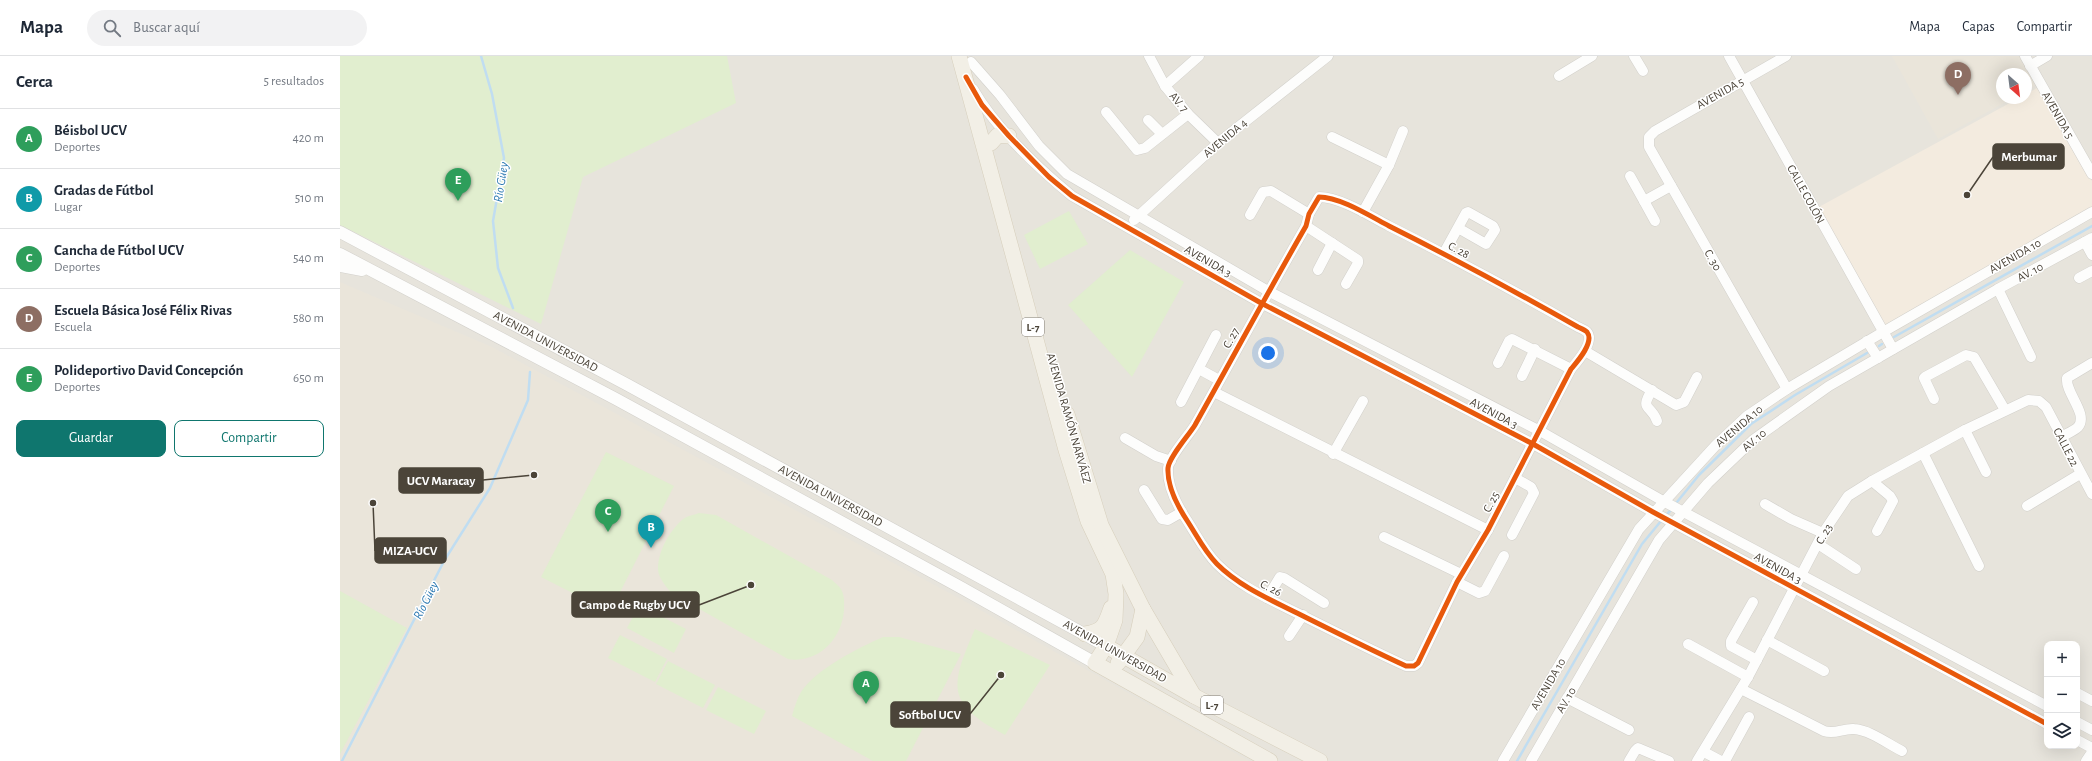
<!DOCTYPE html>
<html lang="es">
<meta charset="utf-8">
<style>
body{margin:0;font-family:"Alegreya Sans",sans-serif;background:#f2f2f3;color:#1f2937}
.controls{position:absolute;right:12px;bottom:12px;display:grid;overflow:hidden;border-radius:8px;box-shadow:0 4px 16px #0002}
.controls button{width:36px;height:36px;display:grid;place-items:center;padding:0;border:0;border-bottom:1px solid #e0e1e3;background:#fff;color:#1f2937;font:20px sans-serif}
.compass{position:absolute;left:1656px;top:12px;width:36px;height:36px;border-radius:50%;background:#fff;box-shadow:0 4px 16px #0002;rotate:152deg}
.you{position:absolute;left:928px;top:297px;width:14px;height:14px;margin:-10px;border:3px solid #fff;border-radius:50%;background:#1a73e8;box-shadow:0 0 0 6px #1a73e833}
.badge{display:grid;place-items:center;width:26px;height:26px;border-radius:50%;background:#0f766e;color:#fff;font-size:13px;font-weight:700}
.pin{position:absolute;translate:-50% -33px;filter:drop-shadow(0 1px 2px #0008)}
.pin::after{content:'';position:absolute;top:21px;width:14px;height:12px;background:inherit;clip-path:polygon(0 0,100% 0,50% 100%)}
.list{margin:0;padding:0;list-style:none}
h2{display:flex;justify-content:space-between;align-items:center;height:52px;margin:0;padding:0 16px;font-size:17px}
h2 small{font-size:13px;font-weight:400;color:#747a83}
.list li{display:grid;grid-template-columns:26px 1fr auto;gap:12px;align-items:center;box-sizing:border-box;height:60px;padding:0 16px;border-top:1px solid #e0e1e3}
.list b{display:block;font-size:15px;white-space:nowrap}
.list p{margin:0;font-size:13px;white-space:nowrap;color:#747a83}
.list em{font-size:13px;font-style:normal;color:#747a83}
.actions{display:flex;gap:8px;padding:12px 16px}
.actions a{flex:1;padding:9px 0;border:1px solid #0f766e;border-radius:8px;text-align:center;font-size:14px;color:#0f766e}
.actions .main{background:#0f766e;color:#fff}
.icon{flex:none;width:22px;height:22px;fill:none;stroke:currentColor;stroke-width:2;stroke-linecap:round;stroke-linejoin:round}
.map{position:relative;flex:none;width:1752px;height:705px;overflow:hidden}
header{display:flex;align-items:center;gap:24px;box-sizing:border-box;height:56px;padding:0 20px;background:#fff;border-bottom:1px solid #e0e1e3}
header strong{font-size:19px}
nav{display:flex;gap:22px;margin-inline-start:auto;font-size:14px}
.search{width:280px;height:36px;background:#f2f2f3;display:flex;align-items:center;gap:10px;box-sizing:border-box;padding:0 14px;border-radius:22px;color:#747a83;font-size:15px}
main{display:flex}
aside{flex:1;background:#fff}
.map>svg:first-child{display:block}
.residential{fill:#e7e4dc;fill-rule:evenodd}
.commercial{fill:#f3ebdf}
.education{fill:#eae5da}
.green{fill:#e1eecf}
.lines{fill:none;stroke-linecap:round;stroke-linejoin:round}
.stream{stroke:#c0ddf1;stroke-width:2.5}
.minor-casing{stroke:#d2d0cb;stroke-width:11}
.tertiary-casing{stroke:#d2d0cb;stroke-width:13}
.primary-casing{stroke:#d6cebb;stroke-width:16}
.minor{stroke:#fdfdfc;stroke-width:10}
.tertiary{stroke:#fdfdfc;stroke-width:12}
.primary{stroke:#f2efe6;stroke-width:15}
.cycleway-casing{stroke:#fff;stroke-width:8}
.cycleway{stroke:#e8590c;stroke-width:5}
.labels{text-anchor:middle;stroke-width:3;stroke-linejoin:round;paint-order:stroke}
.shield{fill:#fff;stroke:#817c74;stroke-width:1}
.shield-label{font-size:11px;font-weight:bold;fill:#4b4439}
.street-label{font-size:12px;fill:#4b4439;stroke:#fff}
.water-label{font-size:13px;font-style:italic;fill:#2e7ab2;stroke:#fff}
.leader{fill:none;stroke:#4b4439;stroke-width:1.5}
.callout-dot{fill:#4b4439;stroke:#fff;stroke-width:1.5}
.callout{fill:#4b4439;stroke:#4b4439;stroke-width:1.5}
.callout-label{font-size:13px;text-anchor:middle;font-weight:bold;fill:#fff}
</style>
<header>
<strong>Mapa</strong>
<div class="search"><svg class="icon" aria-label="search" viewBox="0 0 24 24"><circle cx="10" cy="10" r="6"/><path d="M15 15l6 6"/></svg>Buscar aquí</div>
<nav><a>Mapa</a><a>Capas</a><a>Compartir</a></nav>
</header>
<main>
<aside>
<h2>Cerca<small>5 resultados</small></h2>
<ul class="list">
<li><span class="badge" style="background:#2e9e5b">A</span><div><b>Béisbol UCV</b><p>Deportes</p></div><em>420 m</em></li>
<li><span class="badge" style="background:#0f9aa8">B</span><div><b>Gradas de Fútbol</b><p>Lugar</p></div><em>510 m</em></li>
<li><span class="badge" style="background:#2e9e5b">C</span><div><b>Cancha de Fútbol UCV</b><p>Deportes</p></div><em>540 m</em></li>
<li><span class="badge" style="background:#8d6e63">D</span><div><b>Escuela Básica José Félix Rivas</b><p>Escuela</p></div><em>580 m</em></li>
<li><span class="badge" style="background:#2e9e5b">E</span><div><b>Polideportivo David Concepción</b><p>Deportes</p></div><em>650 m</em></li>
</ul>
<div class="actions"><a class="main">Guardar</a><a>Compartir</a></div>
</aside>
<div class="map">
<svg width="1752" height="705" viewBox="0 0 1752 705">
<rect width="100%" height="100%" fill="#f4f2ee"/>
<path class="residential" d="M0 0H1752V705H0ZM1662 18H1686V42H1662ZM1707 588H1737V690H1707Z"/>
<path class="commercial" d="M1699 31 1752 125V152L1543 270 1477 152 1679 42H1686V38Z"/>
<g class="education">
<path d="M1552 0H1681L1696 29 1686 35V18H1662V42H1673L1598 83Z"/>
<path d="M0 226 152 291 626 546 909 705H0Z"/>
</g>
<g class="green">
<path d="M0 0H387L396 47 243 121 201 268 0 169Z"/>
<path d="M729 155 748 188 700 213 684 179Z"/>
<path d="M790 194 844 226 792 321 728 249Z"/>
<path d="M266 396 334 430 270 556 201 521Z"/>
<path d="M359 457 376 459 492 524C495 527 499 530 501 533 505 540 504 547 504 554 502 583 478 608 448 603L331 537C327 531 318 522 318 513 318 495 329 476 342 464 346 460 354 459 359 457Z"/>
<path d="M0 535 67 572 0 698Z"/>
<path d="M299 549 346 573 334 597 287 572Z"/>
<path d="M635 573 710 609 665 679C605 648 610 630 635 573Z"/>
<path d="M280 579 327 603 315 626 268 602Z"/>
<path d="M543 581H559L621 598 566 705H533L452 660C454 652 457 643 461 636 476 613 518 592 543 581Z"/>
<path d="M328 605 375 629 363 652 316 628Z"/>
<path d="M378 631 426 655 414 678 366 654Z"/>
</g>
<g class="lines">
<g class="stream">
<path d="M141 0 152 38 164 102 153 165 158 212 173 252"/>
<path d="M1554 281 1752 170"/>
<path d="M1539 290 1542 288"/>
<path d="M1337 446 1359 419 1411 368 1455 339 1527 297"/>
<path d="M1327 458 1331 454"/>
<path d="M2 705 104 505 150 432 188 344 190 316"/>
<path d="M1177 705 1302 488 1321 465"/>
</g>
<defs>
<g id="minor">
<path d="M809 0 825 30 848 58 878 87"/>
<path d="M1294 0 1303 15"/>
<path d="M1389 0 1553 293"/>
<path d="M1446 0 1315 75 1309 81V91L1447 333"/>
<path d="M1685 0 1752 118"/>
<path d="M631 6 660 39 699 90 727 118 928 235 1200 375 1323 445 1707 650"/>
<path d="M1690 10 1707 0"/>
<path d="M1219 20 1252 0"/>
<path d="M825 30 859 0"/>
<path d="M633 33C656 73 697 111 732 140L921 247 1193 388 1313 456 1707 668"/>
<path d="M766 56 797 94 805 92 848 58"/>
<path d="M808 64 822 78"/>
<path d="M992 81 1049 109"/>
<path d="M1290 120 1304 145 1331 130"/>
<path d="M979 141C1000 141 1030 160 1049 170 1113 202 1176 236 1238 271 1240 272 1245 274 1247 276 1255 286 1237 306 1231 313L1148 474 1117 526 1078 607 1074 610H1066C1029 593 993 575 957 557 929 543 899 530 877 508 865 496 857 480 848 466 838 451 827 430 828 412 829 401 849 379 855 369 892 303 928 236 966 170L969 158Z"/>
<path d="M1304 145 1315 165"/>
<path d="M1023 156 1049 109 1063 75"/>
<path d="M910 159 923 136 931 135 969 158"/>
<path d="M794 164 878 87 988 0"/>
<path d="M966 170 1018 204V207L1006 228"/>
<path d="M1745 186 1752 199"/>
<path d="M1104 197 1126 157 1128 156 1153 170 1155 174 1146 188 1118 172"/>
<path d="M978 214 992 187"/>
<path d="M1739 222 1752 215"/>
<path d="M1658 233 1691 301"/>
<path d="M1527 285 1538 302"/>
<path d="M1245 295 1336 349 1344 346 1357 321"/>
<path d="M1158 307 1169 285 1172 283 1231 313"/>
<path d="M859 313 879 324"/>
<path d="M1182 320 1195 293"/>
<path d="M1312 334C1299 355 1311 348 1317 365"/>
<path d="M874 336 1148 474"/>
<path d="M1594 343 1584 322 1585 321 1626 299 1634 301 1665 354"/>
<path d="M841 346 876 279"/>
<path d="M1625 374 1646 416"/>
<path d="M1721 381C1726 378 1734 375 1738 371 1749 358 1725 337 1727 322L1752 307"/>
<path d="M785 382 816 400 831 405"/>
<path d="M1583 397 1639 510"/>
<path d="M993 398 1023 345"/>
<path d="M1532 425 1550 440 1553 445 1537 475"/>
<path d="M804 434 822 463 828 464 842 456"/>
<path d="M1425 448 1451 463 1483 477"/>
<path d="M1687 450 1740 418"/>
<path d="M1172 479 1194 437 1191 431 1175 422"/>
<path d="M1044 481 1121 518"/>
<path d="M1478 488 1516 513"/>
<path d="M1117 526 1139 537 1145 535 1164 500"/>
<path d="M927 542 940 521 944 522 984 547"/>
<path d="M1413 546 1391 585V590L1417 604"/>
<path d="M949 580 963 559"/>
<path d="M1427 584 1484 615"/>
<path d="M1348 588 1408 621"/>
<path d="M1401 633 1484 675C1495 679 1503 672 1514 673 1530 674 1548 688 1562 695"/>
<path d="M1737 637 1752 645"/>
<path d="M1227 642 1289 674"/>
<path d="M1737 666 1752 674"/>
<path d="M1737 684 1752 692"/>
<path d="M1364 696 1381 705"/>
<path d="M1163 705 1299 473 1376 389 1407 360 1447 333 1543 276 1752 156"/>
<path d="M1191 705 1319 484 1368 427 1413 384 1489 330 1658 233 1752 182"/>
<path d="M1289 705 1295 695 1298 692 1329 705"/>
<path d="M1357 705 1408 621 1483 477 1508 440 1532 425 1625 374 1688 344 1699 345 1706 351 1752 438"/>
<path d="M1385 705 1409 661"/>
<path d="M1746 705 1752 696"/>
</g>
<g id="tertiary">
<path id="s1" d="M0 176 286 328 766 590"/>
<path d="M0 198 276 343 620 531 755 607"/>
<path d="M0 210 22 214"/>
</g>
<g id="primary">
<path d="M619 0 726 394 748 465 773 518 776 538 775 564 766 590 755 607 930 705"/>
<path d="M651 87 658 79 669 80"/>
<path d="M727 358 761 469 803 553 854 640"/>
<path d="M745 578C764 575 765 569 771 552"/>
<path d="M766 590 854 640 980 705"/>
<path d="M778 607 797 581 803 553"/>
</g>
</defs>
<use href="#minor" class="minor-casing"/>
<use href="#tertiary" class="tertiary-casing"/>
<use href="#primary" class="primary-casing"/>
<use href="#minor" class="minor"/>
<use href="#tertiary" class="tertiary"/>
<use href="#primary" class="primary"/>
<defs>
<g id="cycleway">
<path d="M626 21 642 49 669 80 709 121 732 140 921 247 1193 388 1313 456 1707 668"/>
<path d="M979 141C1000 141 1030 160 1049 170 1113 202 1176 236 1238 271 1240 272 1245 274 1247 276 1255 286 1237 306 1231 313L1148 474 1117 526 1078 607 1074 610H1066C1029 593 993 575 957 557 929 543 899 530 877 508 865 496 857 480 848 466 838 451 827 430 828 412 829 401 849 379 855 369 892 303 928 236 966 170L969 158Z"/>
</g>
</defs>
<use href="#cycleway" class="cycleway-casing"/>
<use href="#cycleway" class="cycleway"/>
</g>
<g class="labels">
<g class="shield">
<rect x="682" y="262" width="22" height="18" rx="3"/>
<rect x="861" y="640" width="22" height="18" rx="3"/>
</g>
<g class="shield-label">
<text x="693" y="275">L-7</text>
<text x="872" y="653">L-7</text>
</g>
<g class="street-label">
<text transform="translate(1380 37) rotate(-29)" y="4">AVENIDA 5</text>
<text transform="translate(839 46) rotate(49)" y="4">AV. 7</text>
<text transform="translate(1718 59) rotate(60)" y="4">AVENIDA 5</text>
<text transform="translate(885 82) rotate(-40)" y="4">AVENIDA 4</text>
<text transform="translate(1466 138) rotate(61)" y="4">CALLE COLÓN</text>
<text transform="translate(1119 194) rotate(28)" y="4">C. 28</text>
<text transform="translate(1675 200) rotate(-30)" y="4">AVENIDA 10</text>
<text transform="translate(1373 204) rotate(60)" y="4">C. 30</text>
<text transform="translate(868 205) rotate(30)" y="4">AVENIDA 3</text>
<text transform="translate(1690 216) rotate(-28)" y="4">AV. 10</text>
<text transform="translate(891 282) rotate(-61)" y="4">C. 27</text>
<text dy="4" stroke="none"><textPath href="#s1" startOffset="233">AVENIDA UNIVERSIDAD</textPath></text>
<text transform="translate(1154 357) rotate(28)" y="4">AVENIDA 3</text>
<text transform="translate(729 362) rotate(74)" y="4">AVENIDA RAMÓN NARVÁEZ</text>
<text transform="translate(1399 370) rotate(-40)" y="4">AVENIDA 10</text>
<text transform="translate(1414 384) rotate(-40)" y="4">AV. 10</text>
<text transform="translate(1726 391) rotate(63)" y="4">CALLE 22</text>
<text dy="4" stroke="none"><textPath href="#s1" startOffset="557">AVENIDA UNIVERSIDAD</textPath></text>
<text transform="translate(1151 446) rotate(-62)" y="4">C. 25</text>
<text transform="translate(1484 478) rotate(-60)" y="4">C. 23</text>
<text transform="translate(1438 512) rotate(29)" y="4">AVENIDA 3</text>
<text transform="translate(931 532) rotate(27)" y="4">C. 26</text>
<text transform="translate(775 595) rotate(29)" y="4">AVENIDA UNIVERSIDAD</text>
<text transform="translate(1208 628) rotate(-60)" y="4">AVENIDA 10</text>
<text transform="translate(1226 644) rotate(-60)" y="4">AV. 10</text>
</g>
<g class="water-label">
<text transform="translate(160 126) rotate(-81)" y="5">Río Güey</text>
<text transform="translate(85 544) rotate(-63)" y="5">Río Güey</text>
</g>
</g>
<path class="leader" d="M1627 139L1653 101M194 419L143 424M33 447L35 495M411 529L359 549M661 619L630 658"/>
<g class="callout-dot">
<circle cx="1627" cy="139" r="4"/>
<circle cx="194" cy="419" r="4"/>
<circle cx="33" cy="447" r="4"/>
<circle cx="411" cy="529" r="4"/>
<circle cx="661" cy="619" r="4"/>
</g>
<g class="callout">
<rect x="1653" y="88" width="71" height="25" rx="4"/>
<rect x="59" y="412" width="84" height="25" rx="4"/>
<rect x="35" y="482" width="71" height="25" rx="4"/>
<rect x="232" y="536" width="127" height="25" rx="4"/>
<rect x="551" y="646" width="79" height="25" rx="4"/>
</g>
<g class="callout-label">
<text x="1689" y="105">Merbumar</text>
<text x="101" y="429">UCV Maracay</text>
<text x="70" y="499">MIZA-UCV</text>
<text x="295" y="553">Campo de Rugby UCV</text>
<text x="590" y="663">Softbol UCV</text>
</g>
</svg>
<div class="controls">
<button>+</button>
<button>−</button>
<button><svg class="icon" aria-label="layers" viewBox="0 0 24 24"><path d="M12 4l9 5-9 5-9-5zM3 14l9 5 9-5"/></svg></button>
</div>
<svg class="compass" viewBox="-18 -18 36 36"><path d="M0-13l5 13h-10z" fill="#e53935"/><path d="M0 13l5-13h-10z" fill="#747a83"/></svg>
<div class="you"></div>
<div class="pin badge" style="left:526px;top:648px;background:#2e9e5b">A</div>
<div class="pin badge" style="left:311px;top:492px;background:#0f9aa8">B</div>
<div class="pin badge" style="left:268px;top:476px;background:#2e9e5b">C</div>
<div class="pin badge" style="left:1618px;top:39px;background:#8d6e63">D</div>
<div class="pin badge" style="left:118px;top:145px;background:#2e9e5b">E</div>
</div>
</main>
